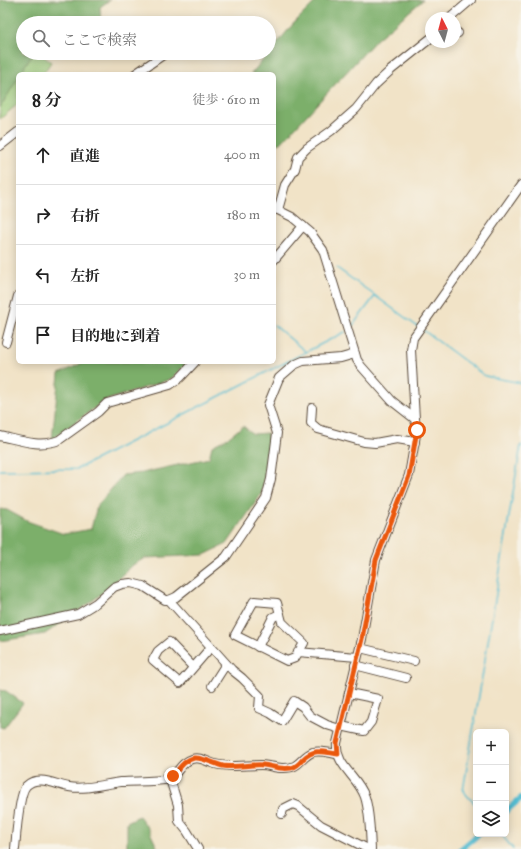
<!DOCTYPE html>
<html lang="ja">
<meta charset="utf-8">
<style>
body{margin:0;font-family:"IM FELL Great Primer","Noto Serif JP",serif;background:#f6f6f6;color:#222}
.controls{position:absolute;right:12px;bottom:12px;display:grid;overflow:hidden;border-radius:6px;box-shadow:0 2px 10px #0003}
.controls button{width:36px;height:36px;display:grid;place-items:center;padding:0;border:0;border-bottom:1px solid #e0e0e0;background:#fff;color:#222;font:20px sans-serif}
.compass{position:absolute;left:425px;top:12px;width:36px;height:36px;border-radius:50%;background:#fff;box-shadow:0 2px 10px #0003;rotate:354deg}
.stop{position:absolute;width:12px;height:12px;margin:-9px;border:3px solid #ea580c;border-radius:50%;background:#fff}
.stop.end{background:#ea580c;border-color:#fff;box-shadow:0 1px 4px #0008}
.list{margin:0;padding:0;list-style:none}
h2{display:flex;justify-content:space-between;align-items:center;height:52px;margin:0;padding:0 16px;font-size:17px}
h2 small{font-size:13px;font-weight:400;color:#767676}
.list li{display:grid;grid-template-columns:26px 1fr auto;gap:12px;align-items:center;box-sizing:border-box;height:60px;padding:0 16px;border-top:1px solid #e0e0e0}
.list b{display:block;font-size:15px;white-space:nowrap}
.list em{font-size:13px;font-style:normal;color:#767676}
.icon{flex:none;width:22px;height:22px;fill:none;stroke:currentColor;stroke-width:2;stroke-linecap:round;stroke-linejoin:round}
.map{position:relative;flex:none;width:521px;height:849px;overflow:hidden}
.search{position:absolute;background:#fff;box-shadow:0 2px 10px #0003;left:16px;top:16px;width:260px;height:44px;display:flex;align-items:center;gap:10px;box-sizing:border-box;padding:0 14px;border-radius:22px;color:#767676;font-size:15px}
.panel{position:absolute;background:#fff;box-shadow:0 2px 10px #0003;left:16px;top:72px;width:260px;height:292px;border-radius:6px}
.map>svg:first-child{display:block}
.green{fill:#9bcb7b;stroke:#6b7a4c}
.forest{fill:#7caf6b;stroke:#5c6c44}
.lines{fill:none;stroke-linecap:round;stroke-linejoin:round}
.stream{stroke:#55bdd2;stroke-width:1.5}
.canal{stroke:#55bdd2;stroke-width:6}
.minor-casing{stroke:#564637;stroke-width:10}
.minor{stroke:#fff;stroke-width:8}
.route{stroke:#ea580c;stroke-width:5}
</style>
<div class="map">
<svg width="521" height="849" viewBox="0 0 521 849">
<rect width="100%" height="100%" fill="#f7f3e8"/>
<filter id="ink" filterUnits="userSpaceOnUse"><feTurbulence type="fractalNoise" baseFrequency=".025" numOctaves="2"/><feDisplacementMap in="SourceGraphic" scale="8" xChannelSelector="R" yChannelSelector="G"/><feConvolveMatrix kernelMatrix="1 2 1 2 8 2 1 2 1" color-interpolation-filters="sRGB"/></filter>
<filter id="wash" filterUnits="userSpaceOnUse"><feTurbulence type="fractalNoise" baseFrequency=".012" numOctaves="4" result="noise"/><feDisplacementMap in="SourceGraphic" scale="16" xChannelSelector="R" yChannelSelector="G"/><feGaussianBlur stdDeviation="0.9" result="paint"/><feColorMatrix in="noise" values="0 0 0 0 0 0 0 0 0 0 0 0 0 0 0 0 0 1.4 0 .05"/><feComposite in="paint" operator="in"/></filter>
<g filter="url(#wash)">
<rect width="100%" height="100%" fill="#f1e3c7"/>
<path class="green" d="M0 34 23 53H39L51 62 43 74H18V104L0 119Z"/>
<g class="forest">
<path d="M0 0H110L100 7 101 23H23V53H33L20 74H18V78L0 108Z"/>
<path d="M317 0H423L377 39 281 143 274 145V74H251L294 23Z"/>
<path d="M84 362H188L171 379 104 401 52 439 59 374Z"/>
<path d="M243 426 253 434 267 433 270 449 262 493 227 544 204 555 145 558 131 566 112 585 90 603 45 634 0 641V509L7 510 27 521 64 534 91 529 97 506 123 475 142 473 209 458 212 446 229 437Z"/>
<path d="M0 690 6 691 23 703 4 728 0 727Z"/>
<path d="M139 816 148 828 158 849H127V822Z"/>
</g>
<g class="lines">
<g class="stream">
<path d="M337 268 418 327"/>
<path d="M274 325 306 352"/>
<path d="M350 329 375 296"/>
<path d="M423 330 485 376 521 383"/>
<path d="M0 470 77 469 345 332"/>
<path d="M476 805 463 791 521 445"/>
<path d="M501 834 513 849"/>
</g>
<g class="canal">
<path d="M506 811 521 798"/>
<path d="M461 849 479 834"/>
</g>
</g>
</g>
<g filter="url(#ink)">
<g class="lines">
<defs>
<g id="minor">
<path d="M450 18 471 0"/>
<path d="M455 31 458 33"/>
<path d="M135 74 166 53"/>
<path d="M0 146 18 132"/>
<path d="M274 208 292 217 310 232 323 250 357 360 361 366 392 401 415 419 417 429 409 475 376 560 362 639 337 743C335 766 358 776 365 797 370 813 370 832 371 849"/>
<path d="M278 210 285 185 295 169 298 157 307 148 331 131 356 109 376 84 391 70 431 38"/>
<path d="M274 260 303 226"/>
<path d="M6 342 18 296"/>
<path d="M312 408 311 423 318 429 364 442 375 443 397 439 415 442"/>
<path d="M415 419 411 350 413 338 521 185"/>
<path d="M0 436C19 440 40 448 59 440L98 412 107 403 170 385 180 378 195 362"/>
<path d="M169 600 232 670 242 678 260 696 259 708 270 713 282 721 294 701 303 707 310 716 327 725 340 729"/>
<path d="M254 601 277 603 282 622 304 643 295 658 287 661 235 635Z"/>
<path d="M0 631 78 614 96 603 114 587 122 584 131 583 143 586 165 600H169L176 597 226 557 266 498 271 479 277 433 268 405 279 378 294 365 303 361 341 358 355 354"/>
<path d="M258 647 273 617 280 614"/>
<path d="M360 648 414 661"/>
<path d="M298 652 357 657"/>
<path d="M355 665 406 678"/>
<path d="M193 667 169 642 158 651 153 660 180 683 211 647"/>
<path d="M212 686 226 664"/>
<path d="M341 726 364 731 371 722 378 699 349 693"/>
<path d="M170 779 178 805 179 821 187 831 198 849"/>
<path d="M282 814 283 809 293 804 298 806 321 825 368 849"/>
<path d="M15 849C16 837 19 794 26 786 38 774 56 785 69 787 86 790 104 784 121 782 137 781 154 782 170 779 178 773 181 762 192 759 200 756 207 762 215 764 230 768 246 765 261 765 268 765 275 768 282 768 301 769 300 757 313 752 321 750 330 753 337 754"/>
</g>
</defs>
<use href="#minor" class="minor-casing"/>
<use href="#minor" class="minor"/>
</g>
</g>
<g class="lines" filter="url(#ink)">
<path class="route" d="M173 776C179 769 184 760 194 758 203 757 214 764 223 766 236 768 250 764 263 765 272 766 281 770 291 768 296 767 300 763 303 759 315 748 323 752 338 754L337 743 362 639 376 560 409 476 417 430"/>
</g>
</svg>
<div class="controls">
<button>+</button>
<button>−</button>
<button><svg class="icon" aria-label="layers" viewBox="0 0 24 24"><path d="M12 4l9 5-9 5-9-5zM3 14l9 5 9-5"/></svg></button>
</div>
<svg class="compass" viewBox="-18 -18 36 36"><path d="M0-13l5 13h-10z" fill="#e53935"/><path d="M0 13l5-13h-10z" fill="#767676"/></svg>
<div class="stop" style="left:417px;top:430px"></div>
<div class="stop end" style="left:173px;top:776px"></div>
<div class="search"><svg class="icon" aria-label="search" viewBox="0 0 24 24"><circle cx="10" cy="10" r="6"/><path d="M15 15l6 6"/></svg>ここで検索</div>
<section class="panel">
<h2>8 分<small>徒歩 · 610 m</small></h2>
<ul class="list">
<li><svg class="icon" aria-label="ahead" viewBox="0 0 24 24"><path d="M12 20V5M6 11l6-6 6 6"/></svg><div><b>直進</b></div><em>400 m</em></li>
<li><svg class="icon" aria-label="right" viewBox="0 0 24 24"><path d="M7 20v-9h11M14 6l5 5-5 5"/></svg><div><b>右折</b></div><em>180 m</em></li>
<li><svg class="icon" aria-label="left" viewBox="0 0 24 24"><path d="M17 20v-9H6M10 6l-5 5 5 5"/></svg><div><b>左折</b></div><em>30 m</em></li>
<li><svg class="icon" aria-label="arrive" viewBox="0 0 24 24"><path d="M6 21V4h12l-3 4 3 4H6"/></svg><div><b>目的地に到着</b></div></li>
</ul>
</section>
</div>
